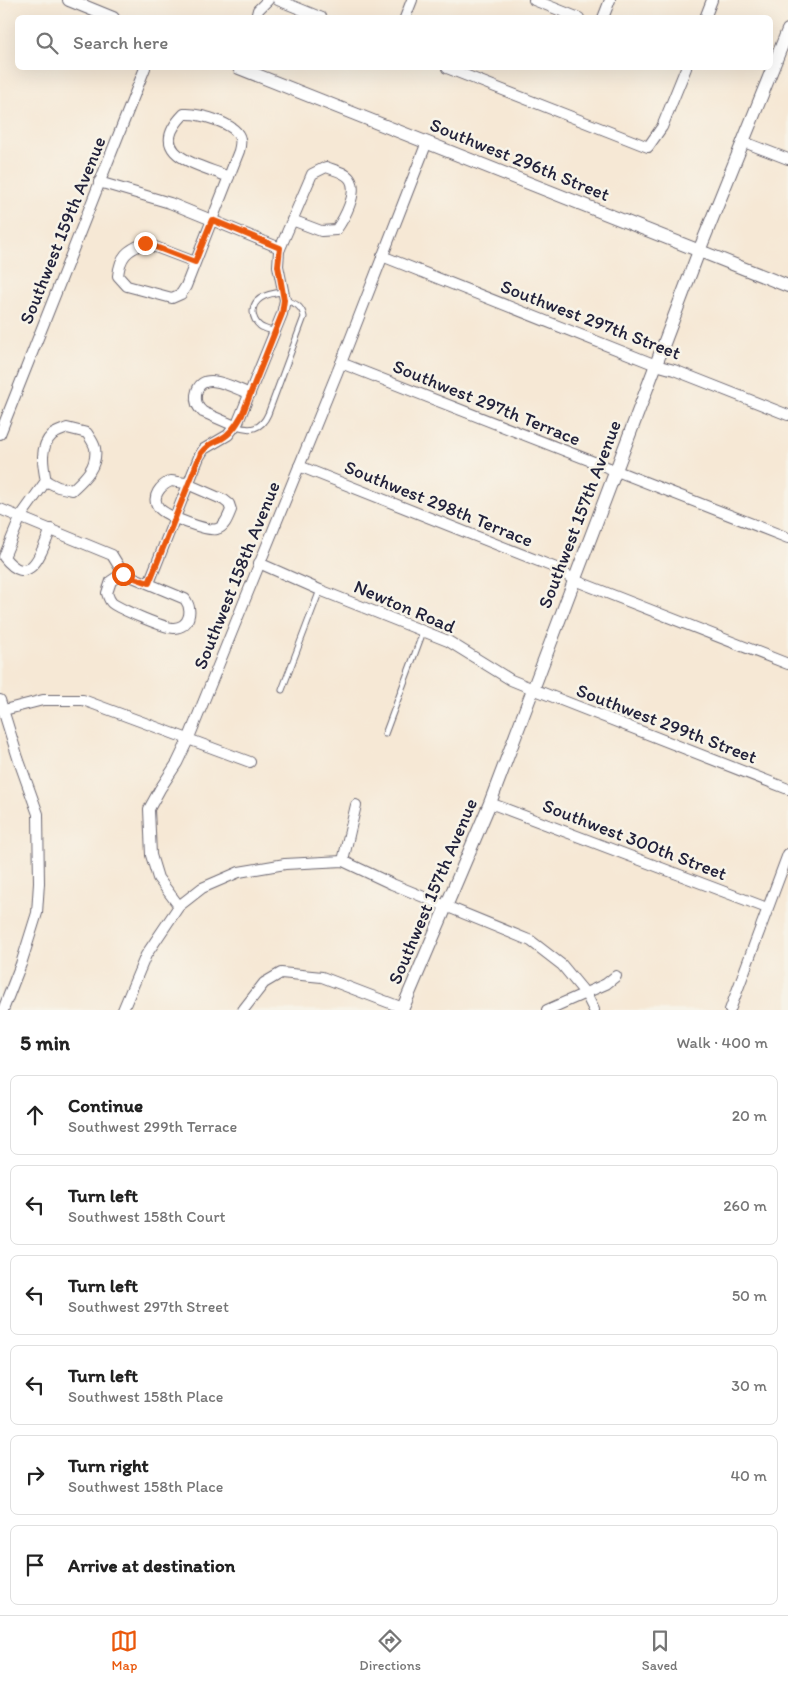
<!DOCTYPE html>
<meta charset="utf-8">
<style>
body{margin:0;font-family:Itim,sans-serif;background:#f6f6f6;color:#222}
.stop{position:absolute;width:15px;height:15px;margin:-11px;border:4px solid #ea580c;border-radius:50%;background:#fff}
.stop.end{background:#ea580c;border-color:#fff;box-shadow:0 1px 5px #0008}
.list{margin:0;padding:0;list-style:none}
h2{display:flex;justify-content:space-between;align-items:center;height:65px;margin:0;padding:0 20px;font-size:21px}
h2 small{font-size:16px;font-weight:400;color:#767676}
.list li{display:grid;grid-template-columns:32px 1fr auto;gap:15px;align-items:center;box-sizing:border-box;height:80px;margin:0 10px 10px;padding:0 10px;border:1px solid #e0e0e0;border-radius:8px}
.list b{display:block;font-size:19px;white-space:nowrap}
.list p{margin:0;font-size:16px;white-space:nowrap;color:#767676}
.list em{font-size:16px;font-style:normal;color:#767676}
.icon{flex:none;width:28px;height:28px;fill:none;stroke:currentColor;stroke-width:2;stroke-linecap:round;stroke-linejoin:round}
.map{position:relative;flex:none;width:788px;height:1010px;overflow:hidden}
.search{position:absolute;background:#fff;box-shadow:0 5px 20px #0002;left:15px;right:15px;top:15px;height:55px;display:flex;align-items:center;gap:12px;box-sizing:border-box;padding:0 18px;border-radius:8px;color:#767676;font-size:19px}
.sheet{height:605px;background:#fff}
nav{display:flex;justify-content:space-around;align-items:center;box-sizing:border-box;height:70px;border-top:1px solid #e0e0e0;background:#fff;font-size:14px;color:#767676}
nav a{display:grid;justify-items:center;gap:2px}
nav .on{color:#ea580c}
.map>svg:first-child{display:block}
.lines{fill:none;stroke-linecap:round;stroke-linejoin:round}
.service-casing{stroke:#6c6771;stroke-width:7}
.minor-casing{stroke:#6c6771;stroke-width:12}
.tertiary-casing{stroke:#6c6771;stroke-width:14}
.service{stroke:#fff;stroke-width:5}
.minor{stroke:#fff;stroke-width:10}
.tertiary{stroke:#fff;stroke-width:12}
.route{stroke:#ea580c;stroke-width:6}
.labels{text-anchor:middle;stroke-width:5;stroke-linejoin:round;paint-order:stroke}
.street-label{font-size:19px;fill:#22223b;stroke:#f7f3e8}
</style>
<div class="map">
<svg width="788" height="1010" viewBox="0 0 788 1010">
<rect width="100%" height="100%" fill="#f7f3e8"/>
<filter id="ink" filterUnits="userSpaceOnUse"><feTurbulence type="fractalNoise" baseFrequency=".02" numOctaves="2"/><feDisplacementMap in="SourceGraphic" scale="10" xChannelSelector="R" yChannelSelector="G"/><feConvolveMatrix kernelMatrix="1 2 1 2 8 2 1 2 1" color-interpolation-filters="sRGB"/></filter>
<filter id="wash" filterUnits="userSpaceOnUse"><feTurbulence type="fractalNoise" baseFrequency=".0096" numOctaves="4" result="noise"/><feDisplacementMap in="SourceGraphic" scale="20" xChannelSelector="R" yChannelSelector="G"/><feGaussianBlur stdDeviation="1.12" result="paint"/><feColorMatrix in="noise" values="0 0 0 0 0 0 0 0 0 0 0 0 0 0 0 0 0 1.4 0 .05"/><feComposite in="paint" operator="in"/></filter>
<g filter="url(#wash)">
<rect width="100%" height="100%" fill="#f6e8d5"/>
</g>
<g filter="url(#ink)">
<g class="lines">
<defs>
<g id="service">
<path d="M275 332C270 330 264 329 260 326 256 323 253 317 253 312 253 296 271 293 283 292"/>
<path d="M236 426C250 431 261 430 268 414L304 317C302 306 295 303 285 300"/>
<path d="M282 690 320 590"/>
<path d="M385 734 423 632"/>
</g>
<g id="minor">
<path d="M278 0 322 18"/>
<path d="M534 0 579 18"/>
<path d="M256 18 258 10 268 0"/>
<path d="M405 18 412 0"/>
<path d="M603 18 610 0"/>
<path d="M705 18 712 0"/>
<path d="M447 68 648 147 662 127 686 68"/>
<path d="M744 142 788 159"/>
<path d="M99 182 170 203 280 248"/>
<path d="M382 256 656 365 674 370 788 415"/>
<path d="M195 262 145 243C127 250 120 256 118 276L127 286 172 298 181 294 186 286 239 151C240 147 241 142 240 139 237 123 198 113 184 114 144 155 198 164 229 177"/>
<path d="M341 363 788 538"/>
<path d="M235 426 203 412C198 408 195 402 196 395 200 367 236 389 250 394"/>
<path d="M0 434 145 68"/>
<path d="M299 466 556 568 574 580 788 664"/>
<path d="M46 481 58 487 72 490C84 479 98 467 95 448 94 443 90 438 87 433L67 428C63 430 56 432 52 435 39 447 43 466 46 481L21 516 4 557C31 591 42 550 51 529"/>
<path d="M171 481 185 483 224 500 229 504 231 510C228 517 225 527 217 529 208 532 166 516 159 508 150 497 161 485 171 481Z"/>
<path d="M0 509 112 555 123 573 185 599C193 610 190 627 174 628 164 628 120 609 112 603 109 600 108 596 107 593L111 581 123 573"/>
<path d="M259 563 320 590 448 641 511 680 533 689 788 789"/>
<path d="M149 583 199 457 204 449 228 435 238 422 282 314 285 300 278 266 279 251 312 174 326 167C334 170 345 172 350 179 359 192 344 219 336 230L321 231 292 220"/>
<path d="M0 700 18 758 38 814 39 883 37 913 21 964 3 1010"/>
<path d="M4 710 43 700H83L250 762"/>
<path d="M490 803 767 908"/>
<path d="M343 861 356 805"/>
<path d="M179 906 158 878 151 855 149 809 160 789 177 763 188 740 341 363 427 142"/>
<path d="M123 1010 146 955 179 906 202 888 239 872 285 864 343 861 392 884 531 941 562 965 586 994 594 1010"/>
<path d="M243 1010 264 983 281 973 322 977 403 1008"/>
<path d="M547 1010 606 984 616 976"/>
<path d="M730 1010 788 854"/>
</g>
<g id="tertiary">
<path d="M69 0 113 18"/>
<path d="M239 68 788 286"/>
<path d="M402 1010 490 803 699 251 788 30"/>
</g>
</defs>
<use href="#service" class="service-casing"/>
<use href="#minor" class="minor-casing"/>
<use href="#tertiary" class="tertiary-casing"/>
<use href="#service" class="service"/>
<use href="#minor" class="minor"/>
<use href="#tertiary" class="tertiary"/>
</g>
</g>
<g class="lines" filter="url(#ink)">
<path class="route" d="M123 574 149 583 201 453C207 445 213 443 221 439 231 434 237 424 242 415L282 314 284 300 278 266 280 248 212 220 195 262 145 243"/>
</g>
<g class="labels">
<g class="street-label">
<text transform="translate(520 159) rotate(22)" y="7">Southwest 296th Street</text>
<text transform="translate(62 230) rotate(-68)" y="7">Southwest 159th Avenue</text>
<text transform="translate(591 319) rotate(21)" y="7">Southwest 297th Street</text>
<text transform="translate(487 402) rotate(22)" y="7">Southwest 297th Terrace</text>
<text transform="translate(439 503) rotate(22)" y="7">Southwest 298th Terrace</text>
<text transform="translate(579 514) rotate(-69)" y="7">Southwest 157th Avenue</text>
<text transform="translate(236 575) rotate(-68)" y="7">Southwest 158th Avenue</text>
<text transform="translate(405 606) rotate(23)" y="7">Newton Road</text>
<text transform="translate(667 723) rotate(21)" y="7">Southwest 299th Street</text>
<text transform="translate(635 839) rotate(21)" y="7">Southwest 300th Street</text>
<text transform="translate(432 891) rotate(-67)" y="7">Southwest 157th Avenue</text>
</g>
</g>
</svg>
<div class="stop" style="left:123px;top:574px"></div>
<div class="stop end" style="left:145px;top:243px"></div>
<div class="search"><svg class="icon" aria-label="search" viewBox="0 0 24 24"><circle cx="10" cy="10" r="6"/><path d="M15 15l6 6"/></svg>Search here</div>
</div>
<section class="sheet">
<h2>5 min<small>Walk · 400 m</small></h2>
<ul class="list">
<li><svg class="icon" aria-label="ahead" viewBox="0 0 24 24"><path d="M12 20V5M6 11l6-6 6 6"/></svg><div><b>Continue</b><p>Southwest 299th Terrace</p></div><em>20 m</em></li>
<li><svg class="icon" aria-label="left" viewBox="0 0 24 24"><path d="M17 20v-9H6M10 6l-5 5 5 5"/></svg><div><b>Turn left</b><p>Southwest 158th Court</p></div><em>260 m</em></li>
<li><svg class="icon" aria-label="left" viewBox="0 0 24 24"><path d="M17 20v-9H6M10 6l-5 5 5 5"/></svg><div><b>Turn left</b><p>Southwest 297th Street</p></div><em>50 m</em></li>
<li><svg class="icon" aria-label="left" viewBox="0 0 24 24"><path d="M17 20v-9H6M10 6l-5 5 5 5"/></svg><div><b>Turn left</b><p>Southwest 158th Place</p></div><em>30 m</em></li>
<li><svg class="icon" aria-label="right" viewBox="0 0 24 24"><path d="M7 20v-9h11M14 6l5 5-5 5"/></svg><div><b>Turn right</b><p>Southwest 158th Place</p></div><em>40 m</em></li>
<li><svg class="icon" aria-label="arrive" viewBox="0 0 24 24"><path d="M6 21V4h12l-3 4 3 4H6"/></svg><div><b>Arrive at destination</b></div></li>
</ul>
</section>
<nav>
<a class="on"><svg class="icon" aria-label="map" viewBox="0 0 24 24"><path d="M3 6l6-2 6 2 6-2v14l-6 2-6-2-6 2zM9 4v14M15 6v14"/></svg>Map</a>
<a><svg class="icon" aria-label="directions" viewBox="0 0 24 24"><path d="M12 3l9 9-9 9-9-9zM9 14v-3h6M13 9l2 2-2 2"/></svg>Directions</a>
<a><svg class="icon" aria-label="saved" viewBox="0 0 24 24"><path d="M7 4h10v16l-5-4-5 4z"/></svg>Saved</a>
</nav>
